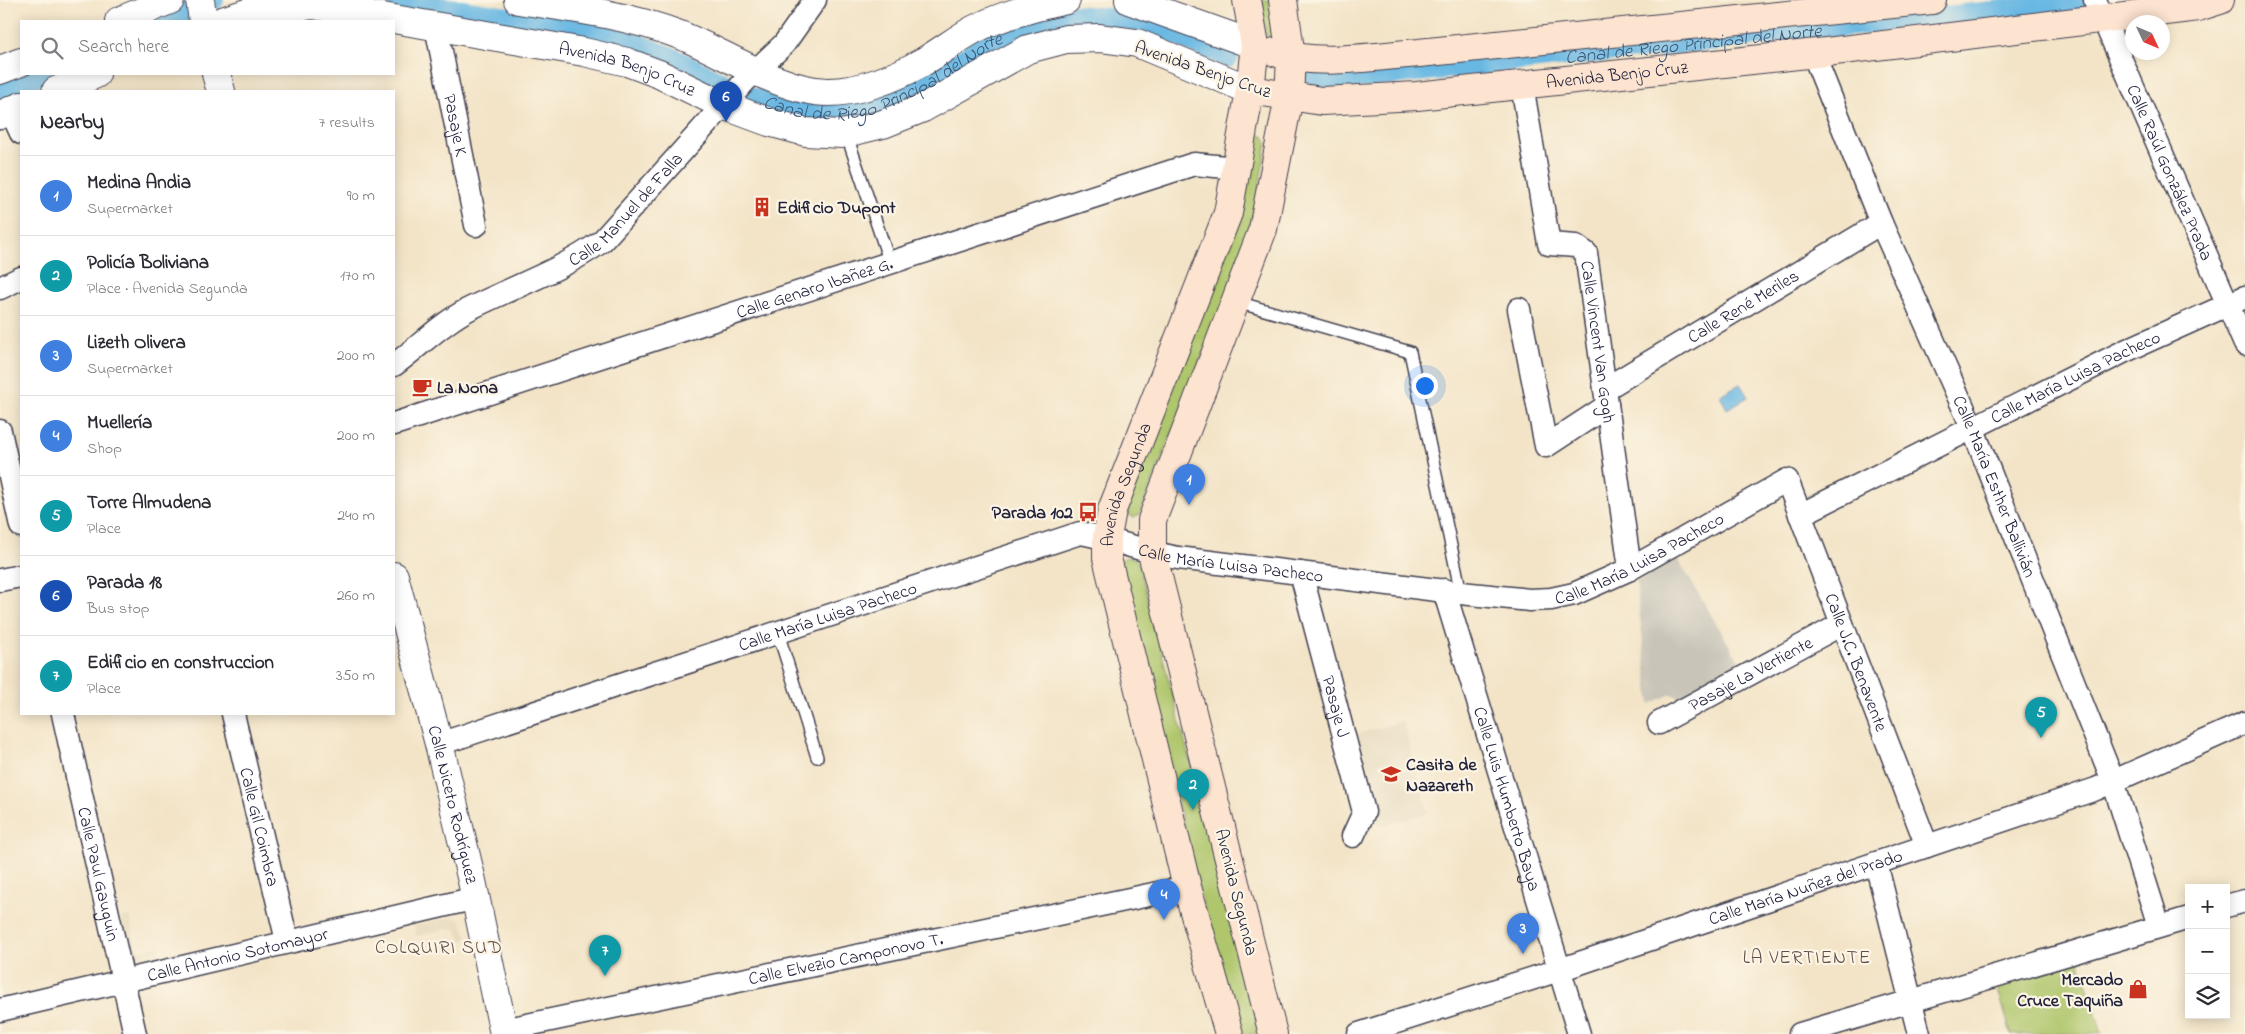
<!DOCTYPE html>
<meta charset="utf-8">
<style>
body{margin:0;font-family:"Indie Flower",sans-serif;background:#f2f2f3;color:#2b2b33}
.controls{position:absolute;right:15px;bottom:15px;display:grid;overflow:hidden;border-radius:0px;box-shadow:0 2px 12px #0003}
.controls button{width:45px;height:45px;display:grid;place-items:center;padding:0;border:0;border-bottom:1px solid #e1e1e2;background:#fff;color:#2b2b33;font:25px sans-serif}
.compass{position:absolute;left:2125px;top:15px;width:45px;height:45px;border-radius:50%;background:#fff;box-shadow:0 2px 12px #0003;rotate:134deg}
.you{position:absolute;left:1424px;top:385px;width:18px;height:18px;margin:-12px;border:4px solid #fff;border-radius:50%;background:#1a73e8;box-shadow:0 0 0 8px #1a73e833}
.badge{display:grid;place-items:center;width:32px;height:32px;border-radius:50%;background:#c8321e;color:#fff;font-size:16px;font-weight:700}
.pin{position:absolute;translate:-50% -41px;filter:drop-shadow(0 1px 2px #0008)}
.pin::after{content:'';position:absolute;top:26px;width:18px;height:15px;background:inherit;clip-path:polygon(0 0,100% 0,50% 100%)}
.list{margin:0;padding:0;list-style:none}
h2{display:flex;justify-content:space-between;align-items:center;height:65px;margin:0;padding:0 20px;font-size:21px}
h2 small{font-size:16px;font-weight:400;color:#7c7c81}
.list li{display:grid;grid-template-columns:32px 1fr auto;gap:15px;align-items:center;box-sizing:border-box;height:80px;padding:0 20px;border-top:1px solid #e1e1e2}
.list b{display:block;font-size:19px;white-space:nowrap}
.list p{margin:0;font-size:16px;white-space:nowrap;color:#7c7c81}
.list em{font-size:16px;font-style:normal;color:#7c7c81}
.icon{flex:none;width:28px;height:28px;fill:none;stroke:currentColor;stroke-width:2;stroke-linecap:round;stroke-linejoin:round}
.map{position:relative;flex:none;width:2245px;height:1034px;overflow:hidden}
.search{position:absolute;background:#fff;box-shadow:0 2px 12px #0003;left:20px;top:20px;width:375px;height:55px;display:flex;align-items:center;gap:12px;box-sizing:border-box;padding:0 18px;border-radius:0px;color:#7c7c81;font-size:19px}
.panel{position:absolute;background:#fff;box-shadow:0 2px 12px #0003;left:20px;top:90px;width:375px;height:625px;border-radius:0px}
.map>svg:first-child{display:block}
.built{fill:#e3d6b7}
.industrial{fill:#c8c4b8}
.green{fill:#afc66c;stroke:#687454}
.water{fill:#69b8e3;stroke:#466d8f}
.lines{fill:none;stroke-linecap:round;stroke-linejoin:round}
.canal{stroke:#69b8e3;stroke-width:20}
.service-casing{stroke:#413f50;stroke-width:14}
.minor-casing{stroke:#413f50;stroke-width:25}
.tertiary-casing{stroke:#413f50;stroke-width:30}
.secondary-casing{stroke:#413f50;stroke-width:30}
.service{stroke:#fff;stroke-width:11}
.minor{stroke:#fff;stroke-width:22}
.tertiary{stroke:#fff;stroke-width:28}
.secondary{stroke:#fde4d1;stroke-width:28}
.labels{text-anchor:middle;stroke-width:4.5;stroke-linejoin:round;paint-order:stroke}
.street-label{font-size:18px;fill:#22223b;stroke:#fcf5e5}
.poi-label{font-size:18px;font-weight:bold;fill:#22223b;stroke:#fcf5e5;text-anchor:start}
.water-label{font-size:19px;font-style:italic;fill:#3b5676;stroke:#fcf5e5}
.neighbourhood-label{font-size:19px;letter-spacing:1px;fill:#604f4a;stroke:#fcf5e5}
</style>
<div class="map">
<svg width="2245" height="1034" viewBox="0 0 2245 1034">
<rect width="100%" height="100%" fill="#fcf5e5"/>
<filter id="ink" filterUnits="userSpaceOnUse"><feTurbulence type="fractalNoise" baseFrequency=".02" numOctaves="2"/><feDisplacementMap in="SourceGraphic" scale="10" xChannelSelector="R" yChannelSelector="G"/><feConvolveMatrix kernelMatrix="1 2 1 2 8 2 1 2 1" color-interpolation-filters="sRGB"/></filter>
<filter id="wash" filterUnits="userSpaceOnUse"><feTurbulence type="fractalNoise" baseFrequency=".0096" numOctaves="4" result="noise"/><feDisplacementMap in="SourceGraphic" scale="20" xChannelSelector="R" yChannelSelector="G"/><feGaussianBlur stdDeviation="1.12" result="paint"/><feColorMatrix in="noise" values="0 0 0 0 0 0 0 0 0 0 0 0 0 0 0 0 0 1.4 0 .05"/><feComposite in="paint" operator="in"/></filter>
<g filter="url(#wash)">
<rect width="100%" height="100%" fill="#f3e4c7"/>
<g class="built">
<path d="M1403 721 1428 813 1378 827 1354 735Z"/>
<path d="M130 916 135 945 140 950 158 946 161 961 140 964 134 962 129 955 121 917Z"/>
<path d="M455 917 460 919 467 936 463 941 455 929H446L417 936 414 925Z"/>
</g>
<path class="industrial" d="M1676 556 1741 665 1683 699 1671 694 1650 704 1636 582Z"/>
<g class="green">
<path d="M1261 0H1269L1274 37 1266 36Z"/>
<path d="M1259 134 1264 136 1267 143 1257 199 1246 244 1140 514 1134 518 1128 514 1125 509 1255 138Z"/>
<path d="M1126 557 1134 558 1138 562 1261 1034H1240L1199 890 1120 561Z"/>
<path d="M2079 959 2102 1034H2011L1996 983Z"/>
</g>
<path class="water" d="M1740 384 1748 397 1727 409 1720 395Z"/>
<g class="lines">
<g class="canal">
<path id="s1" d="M395 0 596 30 639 44 671 57 751 97 803 111 841 113 877 107 933 79 989 41 1034 25 1076 15 1129 20 1163 30 1228 58"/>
<path d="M165 21 214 0"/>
<path id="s2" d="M1309 80H1341L2078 2"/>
<path d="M0 92 42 74"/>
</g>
</g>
</g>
<g filter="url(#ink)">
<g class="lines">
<defs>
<g id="service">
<path d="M846 133 890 263"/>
<path d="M1237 302 1410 352 1461 593"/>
<path d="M778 633 817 757"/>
</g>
<g id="minor">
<path id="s3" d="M2095 0 2245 344"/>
<path id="s4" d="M436 26 476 225"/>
<path id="s5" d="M1813 53 1881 223 1972 427 2113 781 2159 926"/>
<path id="s6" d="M1522 85 1549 244 1576 246 1586 253 1630 569"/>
<path d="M11 111 21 133"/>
<path d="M0 288 21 278"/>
<path d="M1519 309 1546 446 1607 406"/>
<path id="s7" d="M394 365C419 347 439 325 467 310 512 287 561 271 602 241L746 80 784 44 815 0"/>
<path id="s8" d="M1605 389 1881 223"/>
<path id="s9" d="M394 424 1194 164 1237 168"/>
<path d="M0 431 21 526"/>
<path id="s10" d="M1800 515 2125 351 2245 297"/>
<path id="s11" d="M1301 573 1364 812 1353 836"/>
<path d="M0 580 21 576"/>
<path id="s12" d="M1444 590 1579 1034"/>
<path id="s13" d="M63 714 135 1034"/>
<path id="s14" d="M233 714 287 941"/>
<path id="s15" d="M1659 723 1842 624"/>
<path id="s16" d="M439 744 1080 533C1114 539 1144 552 1178 558L1461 593 1530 600 1551 599 1574 594 1630 569 1787 480 1927 846"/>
<path d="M1876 863 1919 1034"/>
<path d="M2226 906 2245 901"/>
<path id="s17" d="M0 1010 476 898"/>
<path id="s18" d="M503 1030 1187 887"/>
<path id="s19" d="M1359 1034 1559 970 2096 789 2245 723"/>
<path d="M1800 1034 2189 918"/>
</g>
<g id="tertiary">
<path d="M200 0 203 21"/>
<path d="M518 0C573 8 628 15 680 35 723 52 782 92 828 92 859 92 895 78 921 63 939 53 955 40 973 30 1002 15 1033 7 1066 0"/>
<path d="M1129 0 1255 45"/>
<path d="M119 21 170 0"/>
<path id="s20" d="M222 21 250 12 313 5 584 52 627 62 659 74 723 105 769 122 806 132 842 134 883 124 923 108 1028 49 1066 39 1100 38 1137 43 1250 90"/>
<path d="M0 70 21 62"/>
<path d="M216 74 221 91"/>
<path d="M56 91 96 74"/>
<path d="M0 115 21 106"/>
<path id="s21" d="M394 576 439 744 472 881 504 1034"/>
</g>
<g id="secondary">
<path d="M1275 52C1317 67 1375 56 1419 53L1932 0"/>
<path id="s22" d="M1250 90 1322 101 1417 96 1826 52 2198 7 2220 0"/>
<path id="s23" d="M1229 1034 1187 887 1107 558V537L1112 510 1228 213 1250 90 1255 45 1247 0"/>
<path d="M1273 1034 1152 553V520L1263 229 1289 97 1291 57 1283 0"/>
</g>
</defs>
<use href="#service" class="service-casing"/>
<use href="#minor" class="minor-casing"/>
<use href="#tertiary" class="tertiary-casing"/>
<use href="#secondary" class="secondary-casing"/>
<use href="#service" class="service"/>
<use href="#minor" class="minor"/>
<use href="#tertiary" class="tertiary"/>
<use href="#secondary" class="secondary"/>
</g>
</g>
<defs>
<symbol id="building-bare" viewBox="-9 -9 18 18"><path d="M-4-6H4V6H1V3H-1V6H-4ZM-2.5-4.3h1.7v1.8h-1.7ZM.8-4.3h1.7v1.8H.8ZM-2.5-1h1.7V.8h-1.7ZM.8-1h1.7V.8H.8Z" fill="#c8321e" stroke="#fcf5e5" stroke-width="2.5" paint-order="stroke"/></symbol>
<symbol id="cafe-bare" viewBox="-9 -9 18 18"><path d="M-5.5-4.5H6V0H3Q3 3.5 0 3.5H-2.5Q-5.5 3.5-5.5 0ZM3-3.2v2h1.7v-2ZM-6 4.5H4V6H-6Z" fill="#c8321e" stroke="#fcf5e5" stroke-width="2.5" paint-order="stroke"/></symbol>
<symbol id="bus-bare" viewBox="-9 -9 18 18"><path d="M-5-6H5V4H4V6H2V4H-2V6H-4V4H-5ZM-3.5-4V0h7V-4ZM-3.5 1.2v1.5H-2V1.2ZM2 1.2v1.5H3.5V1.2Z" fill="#c8321e" stroke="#fcf5e5" stroke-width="2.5" paint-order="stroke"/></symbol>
<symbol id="school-bare" viewBox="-9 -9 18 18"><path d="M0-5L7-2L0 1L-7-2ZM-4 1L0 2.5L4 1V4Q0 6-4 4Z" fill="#c8321e" stroke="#fcf5e5" stroke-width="2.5" paint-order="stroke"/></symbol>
<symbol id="shop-bare" viewBox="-9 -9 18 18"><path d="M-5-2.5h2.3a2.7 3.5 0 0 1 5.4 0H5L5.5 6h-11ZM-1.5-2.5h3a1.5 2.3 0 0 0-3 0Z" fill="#c8321e" stroke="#fcf5e5" stroke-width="2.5" paint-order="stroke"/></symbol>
</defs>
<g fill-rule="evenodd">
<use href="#building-bare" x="748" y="193" width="28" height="28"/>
<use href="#cafe-bare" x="408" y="373" width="28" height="28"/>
<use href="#bus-bare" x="1074" y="498" width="28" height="28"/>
<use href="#school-bare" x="1377" y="760" width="28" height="28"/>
<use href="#shop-bare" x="2124" y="975" width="28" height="28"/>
</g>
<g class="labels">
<g class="street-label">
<text transform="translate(1203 69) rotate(19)" y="6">Avenida Benjo Cruz</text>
<text dy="6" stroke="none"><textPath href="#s20" startOffset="414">Avenida Benjo Cruz</textPath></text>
<text dy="6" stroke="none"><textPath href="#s22" startOffset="369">Avenida Benjo Cruz</textPath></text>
<text dy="6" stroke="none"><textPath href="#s4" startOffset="101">Pasaje K</textPath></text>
<text dy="6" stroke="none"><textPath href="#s3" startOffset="188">Calle Raúl González Prada</textPath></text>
<text dy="6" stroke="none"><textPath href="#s7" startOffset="282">Calle Manuel de Falla</textPath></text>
<text dy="6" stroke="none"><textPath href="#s9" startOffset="442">Calle Genaro Ibañez G.</textPath></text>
<text dy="6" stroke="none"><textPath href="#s8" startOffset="161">Calle René Meriles</textPath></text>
<text dy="6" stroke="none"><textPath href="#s6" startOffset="290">Calle Vincent Van Gogh</textPath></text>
<text dy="6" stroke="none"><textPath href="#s10" startOffset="308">Calle María Luisa Pacheco</textPath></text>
<text dy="6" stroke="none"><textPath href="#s23" startOffset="568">Avenida Segunda</textPath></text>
<text dy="6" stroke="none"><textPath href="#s5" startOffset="470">Calle María Esther Ballivián</textPath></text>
<text dy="6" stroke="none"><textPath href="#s16" startOffset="1249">Calle María Luisa Pacheco</textPath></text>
<text dy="6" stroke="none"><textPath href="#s16" startOffset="829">Calle María Luisa Pacheco</textPath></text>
<text dy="6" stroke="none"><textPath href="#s16" startOffset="409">Calle María Luisa Pacheco</textPath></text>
<text dy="6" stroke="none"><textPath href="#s16" startOffset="1612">Calle J.C. Benavente</textPath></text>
<text dy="6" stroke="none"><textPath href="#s15" startOffset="104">Pasaje La Vertiente</textPath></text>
<text dy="6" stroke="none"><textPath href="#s11" startOffset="138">Pasaje J</textPath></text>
<text dy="6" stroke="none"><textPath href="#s12" startOffset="218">Calle Luis Humberto Baya</textPath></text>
<text dy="6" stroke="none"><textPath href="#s21" startOffset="236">Calle Niceto Rodríguez</textPath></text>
<text dy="6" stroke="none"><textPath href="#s14" startOffset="116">Calle Gil Coimbra</textPath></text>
<text dy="6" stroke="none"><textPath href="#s13" startOffset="164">Calle Paul Gauguin</textPath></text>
<text dy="6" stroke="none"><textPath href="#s19" startOffset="470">Calle María Nuñez del Prado</textPath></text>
<text transform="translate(1237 892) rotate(76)" y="6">Avenida Segunda</text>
<text dy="6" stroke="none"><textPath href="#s17" startOffset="244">Calle Antonio Sotomayor</textPath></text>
<text dy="6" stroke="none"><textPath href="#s18" startOffset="350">Calle Elvezio Camponovo T.</textPath></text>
</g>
<g class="poi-label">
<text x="777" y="213">Edificio Dupont</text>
<text x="437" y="393">La Nona</text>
<text x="1073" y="518" text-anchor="end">Parada 102</text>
<text x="1406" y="770">Casita de<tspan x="1406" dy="21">Nazareth</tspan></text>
<text x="2123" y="985" text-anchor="end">Mercado<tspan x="2123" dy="21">Cruce Taquiña</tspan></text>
</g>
<g class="water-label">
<text dy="7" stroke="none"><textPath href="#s2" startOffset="386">Canal de Riego Principal del Norte</textPath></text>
<text dy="7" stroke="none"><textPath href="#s1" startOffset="515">Canal de Riego Principal del Norte</textPath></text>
</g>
<g class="neighbourhood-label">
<text x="439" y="953">COLQUIRI SUD</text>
<text x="1807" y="963">LA VERTIENTE</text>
</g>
</g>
</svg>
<div class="controls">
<button>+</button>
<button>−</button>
<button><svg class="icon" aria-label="layers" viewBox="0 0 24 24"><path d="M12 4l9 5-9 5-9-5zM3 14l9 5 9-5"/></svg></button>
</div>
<svg class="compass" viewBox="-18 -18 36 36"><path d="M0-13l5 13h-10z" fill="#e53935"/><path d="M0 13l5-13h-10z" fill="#7c7c81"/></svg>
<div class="you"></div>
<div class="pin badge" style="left:1189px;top:505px;background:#3f7fe0">1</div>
<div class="pin badge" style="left:1193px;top:810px;background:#0f9aa8">2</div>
<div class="pin badge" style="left:1523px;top:954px;background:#3f7fe0">3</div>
<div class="pin badge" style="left:1164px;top:920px;background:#3f7fe0">4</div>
<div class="pin badge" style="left:2041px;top:738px;background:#0f9aa8">5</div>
<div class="pin badge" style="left:726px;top:122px;background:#1a4fb4">6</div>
<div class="pin badge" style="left:605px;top:976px;background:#0f9aa8">7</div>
<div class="search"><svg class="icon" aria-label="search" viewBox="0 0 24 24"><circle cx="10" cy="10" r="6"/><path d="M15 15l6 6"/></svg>Search here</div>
<section class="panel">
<h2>Nearby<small>7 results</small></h2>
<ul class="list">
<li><span class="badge" style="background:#3f7fe0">1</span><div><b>Medina Andia</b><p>Supermarket</p></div><em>90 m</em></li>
<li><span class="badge" style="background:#0f9aa8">2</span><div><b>Policía Boliviana</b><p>Place · Avenida Segunda</p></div><em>170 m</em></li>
<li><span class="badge" style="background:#3f7fe0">3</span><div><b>Lizeth Olivera</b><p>Supermarket</p></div><em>200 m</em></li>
<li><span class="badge" style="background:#3f7fe0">4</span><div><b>Muellería</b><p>Shop</p></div><em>200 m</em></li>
<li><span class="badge" style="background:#0f9aa8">5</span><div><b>Torre Almudena</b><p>Place</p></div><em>240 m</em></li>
<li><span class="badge" style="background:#1a4fb4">6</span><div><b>Parada 18</b><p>Bus stop</p></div><em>260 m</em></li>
<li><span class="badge" style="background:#0f9aa8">7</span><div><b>Edificio en construccion</b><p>Place</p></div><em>350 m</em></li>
</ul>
</section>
</div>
